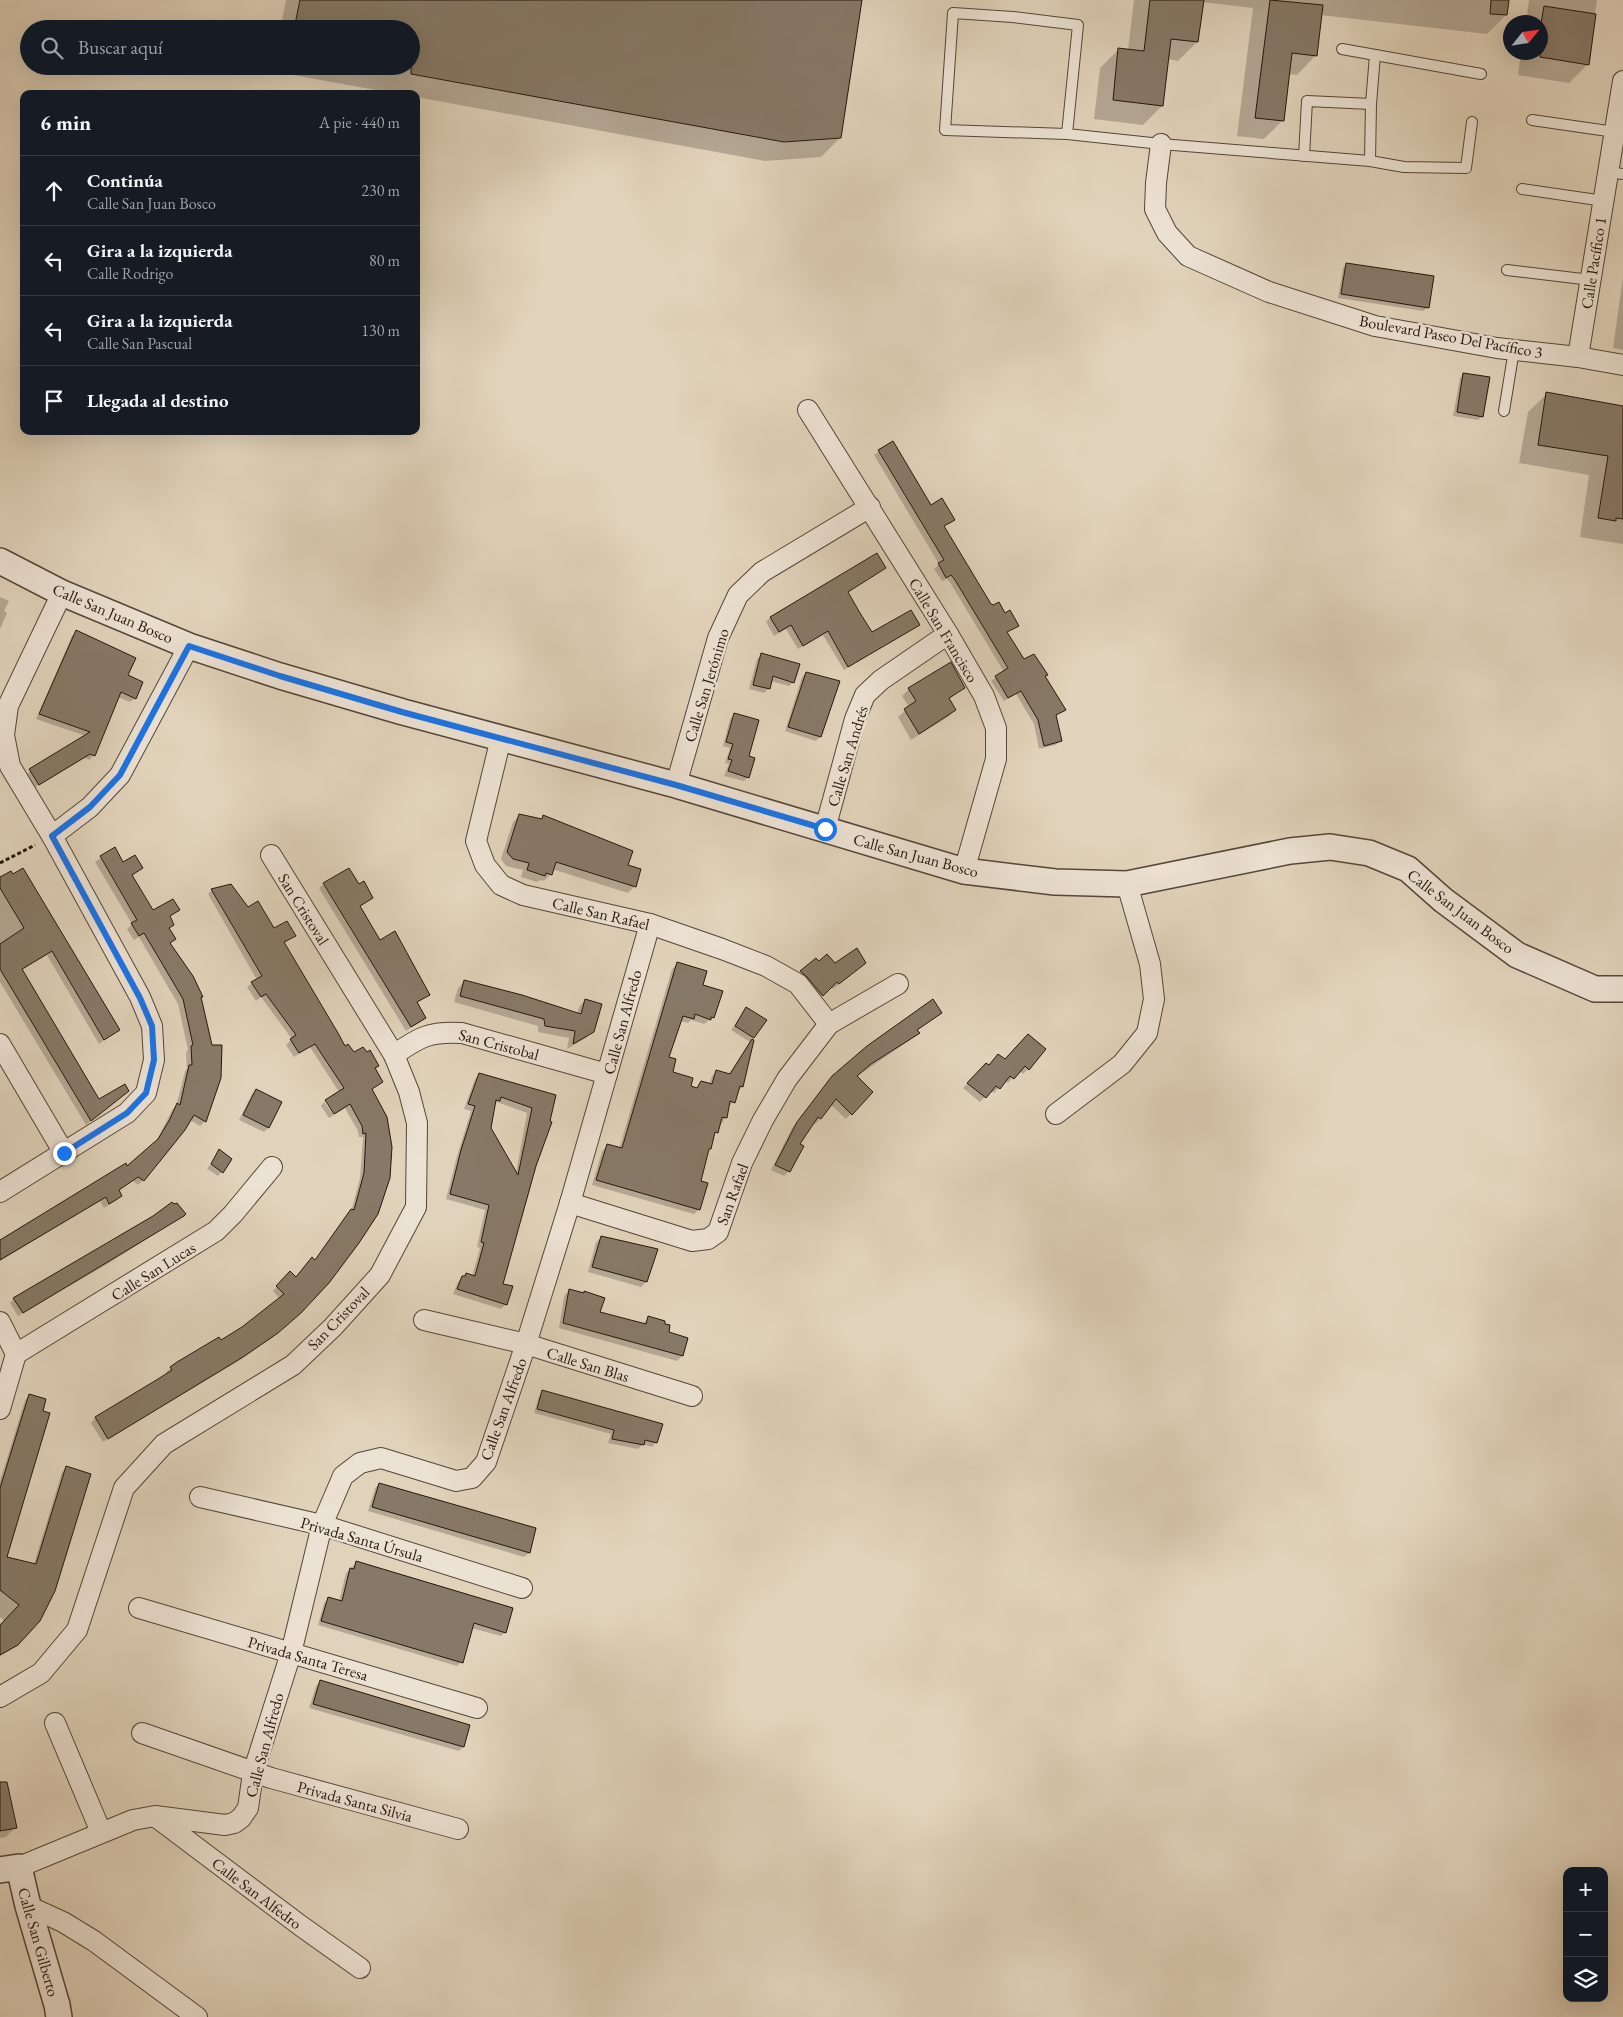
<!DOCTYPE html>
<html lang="es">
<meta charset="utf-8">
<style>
body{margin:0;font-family:"EB Garamond",serif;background:#242831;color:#f1f3f6}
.controls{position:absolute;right:15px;bottom:15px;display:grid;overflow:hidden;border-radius:10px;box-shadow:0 5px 20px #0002}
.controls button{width:45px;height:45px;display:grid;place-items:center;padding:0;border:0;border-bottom:1px solid #363941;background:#171b24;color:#f1f3f6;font:25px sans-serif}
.compass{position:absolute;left:1503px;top:15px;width:45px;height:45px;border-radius:50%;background:#171b24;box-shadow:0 5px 20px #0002;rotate:60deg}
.stop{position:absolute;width:15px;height:15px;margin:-11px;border:4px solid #1a73e8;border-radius:50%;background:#fff}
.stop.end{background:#1a73e8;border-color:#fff;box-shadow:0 1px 5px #0008}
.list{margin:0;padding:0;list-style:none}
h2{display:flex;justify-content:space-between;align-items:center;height:65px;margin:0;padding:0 20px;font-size:21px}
h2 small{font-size:16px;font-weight:400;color:#9ea1a6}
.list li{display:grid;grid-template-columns:32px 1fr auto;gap:15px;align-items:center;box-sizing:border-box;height:70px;padding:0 20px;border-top:1px solid #363941}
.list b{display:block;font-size:19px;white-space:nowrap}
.list p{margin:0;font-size:16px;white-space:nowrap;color:#9ea1a6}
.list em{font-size:16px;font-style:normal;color:#9ea1a6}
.icon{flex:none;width:28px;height:28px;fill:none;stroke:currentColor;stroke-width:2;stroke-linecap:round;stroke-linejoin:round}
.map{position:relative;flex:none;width:1623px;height:2017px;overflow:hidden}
.search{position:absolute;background:#171b24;box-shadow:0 5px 20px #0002;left:20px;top:20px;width:400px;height:55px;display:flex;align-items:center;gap:12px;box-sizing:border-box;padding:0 18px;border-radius:28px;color:#9ea1a6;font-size:19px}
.panel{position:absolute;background:#171b24;box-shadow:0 5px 20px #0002;left:20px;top:90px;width:400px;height:345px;border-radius:10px}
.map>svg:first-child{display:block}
.shadow{fill:#0003;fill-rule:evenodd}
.building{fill:#877967;stroke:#25170d;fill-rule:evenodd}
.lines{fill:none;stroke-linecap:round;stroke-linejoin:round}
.service-casing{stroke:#544638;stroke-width:12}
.minor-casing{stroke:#544638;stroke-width:22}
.tertiary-casing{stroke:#544638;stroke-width:28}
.path{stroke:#25170d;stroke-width:3;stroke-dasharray:4 2.5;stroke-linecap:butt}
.service{stroke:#ece2d3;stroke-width:10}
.minor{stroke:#ece2d3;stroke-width:20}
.tertiary{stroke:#ece2d3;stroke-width:25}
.route{stroke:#1a73e8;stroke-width:6}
.labels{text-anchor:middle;stroke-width:5;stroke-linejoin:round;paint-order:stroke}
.street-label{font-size:16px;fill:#25170d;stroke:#ece2d3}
</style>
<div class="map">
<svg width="1623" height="2017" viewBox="0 0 1623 2017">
<rect width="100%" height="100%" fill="#e1d3bb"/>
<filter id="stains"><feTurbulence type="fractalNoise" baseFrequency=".004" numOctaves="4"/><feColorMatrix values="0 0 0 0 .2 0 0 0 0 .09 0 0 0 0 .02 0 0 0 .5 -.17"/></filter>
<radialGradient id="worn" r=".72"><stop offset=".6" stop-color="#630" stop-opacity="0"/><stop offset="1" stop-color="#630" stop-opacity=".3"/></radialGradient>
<g class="shadow">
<path d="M286 0H861L840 138 821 157 765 161 416 97V94H398L271 71 272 66H411V29H280Z"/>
<path d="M1134 0H1508L1506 15 1487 34 1320 15 1315 56 1297 75 1288 74 1283 120 1264 139 1237 136 1253 8 1202 2 1197 42 1178 61 1168 59 1162 106 1143 125 1094 119 1100 68 1119 49 1128 50Z"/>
<path d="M1529 0H1597L1588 64 1569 83 1518 75 1521 52H1540V22H1526Z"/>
<path d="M1347 264 1428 307 1423 311 1338 298 1343 268Z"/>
<path d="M1623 277V350L1613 348Z"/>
<path d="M1464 374 1482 416 1478 420 1453 416 1460 378Z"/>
<path d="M1547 394 1623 406V544L1580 537 1589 475 1519 463 1528 412Z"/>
<path d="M893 442 930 506 953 519 943 527 990 605 1004 614 1017 626 1006 633 1023 661 1044 677 1064 709 1055 717 1060 741 1056 745 1039 749 1034 724 1016 694 1004 701 991 681 1004 672 951 584 947 579 942 581 934 569 939 564 874 455Z"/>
<path d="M885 568 847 593 871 634 918 625 844 670 823 635 798 649 786 629 774 636 766 622 770 618Z"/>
<path d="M0 597 9 601 4 611 7 613 0 629Z"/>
<path d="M76 632 126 676 135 698 130 702 118 697 93 756 89 760 85 758 34 788 25 775 86 736 36 719 72 636Z"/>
<path d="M762 655 793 682 789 686 770 681 768 689 764 693 749 689 757 659Z"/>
<path d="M806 673 820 737 816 741 785 731 802 677Z"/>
<path d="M964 688 948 700 955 710 948 717 911 740 898 717 909 707 902 696 909 689Z"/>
<path d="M735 714 747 757 748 777 744 781 724 776 729 764 725 763 730 748 723 746 730 719Z"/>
<path d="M520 815 540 820 544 816 627 866 635 886 628 893 552 869 551 874 544 881 540 880 537 882 521 877 523 870 506 866 501 859 513 822Z"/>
<path d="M114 849 123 863 142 868 132 876 152 912 178 910 169 917 173 925 169 929V944L200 998 205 1121 200 1126 190 1120 143 1180 138 1185 133 1181 118 1191 121 1196 116 1201 104 1208 100 1201 0 1261V1241L127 1168 155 1144 172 1110 176 1106 185 1071 187 1069 186 1052 188 1050 178 1004 139 937 134 940 127 929 132 924 95 862Z"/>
<path d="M0 879 118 1030 99 1044 47 955 21 971 98 1101 128 1091 86 1125 0 982Z"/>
<path d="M324 884 359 886 372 898 359 907 379 942 429 994 416 1003 425 1017 420 1022 406 1031 319 888Z"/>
<path d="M212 890 248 909 274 930 295 935 284 944 345 1047 374 1069 382 1082 371 1090 391 1147 294 1318 272 1338 237 1362 103 1442 91 1423 95 1418 167 1374 166 1372 171 1368 243 1328 280 1299 273 1291 290 1273 296 1278 314 1261 351 1212 360 1178 363 1137H359L358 1131 345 1108 336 1114 326 1101 339 1092 310 1047 294 1057 286 1045 292 1039 261 997 256 1001 247 987 257 980 208 894Z"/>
<path d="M816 960 818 963 835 964 865 963 833 989 831 987 817 1000 796 978Z"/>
<path d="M678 964 702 985 713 1017 704 1024 691 1020 688 1023 680 1021 667 1058 671 1073 696 1089 702 1082 709 1085 712 1076 717 1071 729 1074 750 1042 731 1030 746 1009 753 1037 751 1039 753 1040 742 1087 737 1092 734 1102 728 1107 726 1117 713 1136 710 1149 707 1152 699 1181V1209L694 1214 592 1185 602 1151 607 1146 619 1149 672 969Z"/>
<path d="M465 981 577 1014 579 1007 585 1000 593 1031 586 1038 567 1049 569 1038 538 1032V1026L454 1002 458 988Z"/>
<path d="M940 1013 916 1031 918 1033 913 1038 856 1077 872 1092 846 1119 830 1104 820 1119 815 1124 813 1123 798 1144 789 1171 784 1176 771 1170 792 1128 832 1077Z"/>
<path d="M1028 1036V1069L1023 1074 1019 1071 1008 1083 1005 1080 994 1093 990 1091 980 1102 963 1088 986 1065 988 1067 1005 1061Z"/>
<path d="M480 1074 555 1096 501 1285 511 1287 505 1305 501 1309 453 1294 458 1282 463 1277 472 1276 480 1248 477 1247 485 1210 446 1199 457 1156 471 1111 464 1109 475 1079ZM497 1102 527 1113 516 1173 490 1128 494 1106Z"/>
<path d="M256 1090 281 1102 268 1128 264 1132 239 1120 252 1094Z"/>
<path d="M324 1102 334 1115 329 1118 321 1106Z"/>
<path d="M219 1151 231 1160 218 1176 207 1169Z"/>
<path d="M180 1218 104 1266 18 1316 10 1303 14 1299Z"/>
<path d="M602 1237 646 1282 641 1287 588 1272 596 1242Z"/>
<path d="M569 1290 599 1313 643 1324 648 1318 667 1333 687 1339 682 1356 677 1361 559 1328 564 1296Z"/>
<path d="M543 1392 656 1442 652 1447 643 1444 638 1449 608 1443 611 1434 534 1413 539 1396Z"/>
<path d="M29 1396 5 1557 34 1564 62 1472 66 1468 39 1620 12 1649 0 1656V1626L6 1622 0 1617V1481L25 1400Z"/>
<path d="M379 1484 535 1529 529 1553 524 1557 368 1511 375 1488Z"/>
<path d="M357 1562 505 1632 501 1636 471 1628 461 1662 457 1666 318 1625 324 1603 329 1598 339 1601 346 1573Z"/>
<path d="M321 1681 463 1747 459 1751 309 1708 316 1686Z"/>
<path d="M0 1804 15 1828 6 1837 0 1838Z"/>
</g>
<g class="building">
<path d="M300 0H862L841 138 784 142 411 74V29H294Z"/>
<path d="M1150 0H1204L1198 42 1171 39 1163 106 1113 100 1118 48 1144 51Z"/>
<path d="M1270 0 1323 5 1317 56 1292 53 1284 121 1255 118Z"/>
<path d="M1491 0H1509L1507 15 1490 14Z"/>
<path d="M1544 6 1596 14 1589 65 1540 57V29Z"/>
<path d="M1346 263 1434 276 1429 308 1341 294Z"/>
<path d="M1463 373 1490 377 1483 417 1457 412Z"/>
<path d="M1546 392 1623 406V519L1616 518V521L1598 518 1608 456 1538 445Z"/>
<path d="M893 441 931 505 942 498 955 520 944 526 991 604 993 605 999 602 1005 613 1010 610 1019 626 1007 632 1024 659 1034 654 1048 675 1045 676 1066 710 1056 715 1062 741 1044 746 1038 720 1021 691 1008 698 995 676 1008 668 955 580 951 575 946 578 938 563 944 560 878 450Z"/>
<path d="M877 553 886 568 848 592 860 613 872 632 911 610 920 625 848 667 828 631 803 646 791 625 779 632 770 617Z"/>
<path d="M76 630 136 658 128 675 143 682 136 699 121 692 95 756 90 754 39 785 29 769 90 732 39 714Z"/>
<path d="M761 653 800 664 794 683 773 676 770 689 753 685Z"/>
<path d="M951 662 965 688 949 698 956 710 919 734 904 709 916 701 908 688Z"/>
<path d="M806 672 840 681 821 737 788 727Z"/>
<path d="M734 713 759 720 749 756 755 758 749 778 728 771 732 760 728 759 733 744 726 742Z"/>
<path d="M519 814 542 819 543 815 633 851 628 865 641 869 636 887 556 862 552 875 546 873 545 876 527 870 529 863 513 859 507 852Z"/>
<path d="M115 847 123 862 135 855 143 868 132 875 153 910 173 899 180 910 170 916 174 925 169 928 176 939 170 943 193 976 203 997H201L212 1045H222L221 1078 206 1122 194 1115 185 1130 144 1181 138 1177 119 1190 122 1196 109 1204 106 1197 0 1260V1240L126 1163 127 1166 158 1139 170 1119 177 1103 180 1105 189 1065H192L191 1046 193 1045 183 999 144 933 139 936 131 923 137 920 100 856Z"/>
<path d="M23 868 120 1030 104 1040 52 951 22 969 99 1099 125 1084 129 1091 91 1121 0 969V944L24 928 0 888V877L11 871 13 874Z"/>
<path d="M349 868 359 884 364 881 373 898 360 906 380 940 395 931 430 995 417 1002 426 1018 411 1027 323 883Z"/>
<path d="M231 884 248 907 258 901 274 928 287 921 296 936 284 942 338 1033 345 1046 348 1044 354 1052 363 1047 367 1052 370 1050 379 1066 375 1068 383 1082 372 1089 387 1117 392 1147 390 1178 378 1214 359 1243 329 1283 301 1313 278 1333 243 1357 108 1439 95 1417 158 1379 172 1370 170 1367 177 1362 219 1337 221 1340 242 1327 284 1294 276 1286 290 1271 296 1277 312 1257 315 1260 351 1209 354 1210 364 1173 366 1133 363 1134 362 1126 350 1104 334 1114 325 1100 344 1088 315 1044 299 1053 290 1039 296 1035 266 994 261 997 251 982 262 976 211 889Z"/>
<path d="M857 948 866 963 839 984 837 982 823 996 807 977 800 971 816 958 819 961 827 954 835 963Z"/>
<path d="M677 962 707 971 703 985 723 991 714 1018 711 1017V1020L695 1014 694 1019 683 1016 669 1057 676 1059 673 1072 693 1078 691 1086 697 1088 701 1081 712 1084 716 1070 730 1074 752 1039 754 1040 743 1087 740 1086 735 1103 730 1101 727 1118 722 1117 718 1133 715 1132 711 1149H709L701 1181 708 1183 700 1210 596 1180 607 1144 622 1148Z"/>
<path d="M464 980 522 995 581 1014 585 999 602 1004 594 1032 573 1044 575 1031 545 1026 544 1019 460 996Z"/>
<path d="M933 999 942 1013 917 1030 920 1033 871 1064 857 1076 873 1092 852 1115 836 1099 821 1119 818 1117 800 1144 804 1146 790 1172 775 1165 797 1122 832 1076 867 1046Z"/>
<path d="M746 1007 767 1020 754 1038 735 1026Z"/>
<path d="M1028 1034 1046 1049 1029 1070 1025 1066 1014 1079 1010 1076 1000 1089 996 1086 986 1098 967 1083 986 1063 989 1065 998 1054 1005 1059Z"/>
<path d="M479 1073 556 1095 550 1121 552 1122 536 1166 503 1284 513 1286 507 1305 457 1289 462 1276H465L466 1273 475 1276 484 1243 481 1242 489 1205 450 1194 461 1150 475 1106 468 1104ZM501 1097 532 1108 518 1175 491 1128 496 1100 500 1101Z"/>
<path d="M256 1089 282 1102 269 1128 243 1115Z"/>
<path d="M219 1149 232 1159 223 1173 211 1164Z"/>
<path d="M172 1202 174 1204 177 1203 186 1214 184 1216 23 1313 13 1298 153 1216Z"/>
<path d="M601 1236 658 1249 647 1282 592 1267Z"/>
<path d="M569 1289 584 1293V1291L605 1298 600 1312 646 1324 648 1316 665 1321V1324L670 1325 669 1332 688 1338 683 1356 563 1323Z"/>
<path d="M542 1390 663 1424 657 1443 645 1440 644 1445 612 1439 614 1430 537 1409Z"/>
<path d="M29 1394 46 1399 43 1411 50 1413 7 1557 36 1564 66 1466 91 1474 55 1591 40 1621 18 1645 0 1655V1625L19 1605 0 1590V1488Z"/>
<path d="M379 1483 536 1528 530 1553 372 1507Z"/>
<path d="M356 1561 513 1608 506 1633 474 1623 463 1663 321 1621 328 1597 342 1601 350 1568 354 1569Z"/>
<path d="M320 1680 470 1725 464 1747 313 1704Z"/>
<path d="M0 1782H7L17 1828 0 1831Z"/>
</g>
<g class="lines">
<defs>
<g id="service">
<path d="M1342 49 1481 74"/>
<path d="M1532 120 1615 132"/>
<path d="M1067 134 1078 25 1013 17 953 13 945 130 1067 134 1161 144 1370 161 1404 167 1466 168 1472 122"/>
<path d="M1304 156 1307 101 1371 104"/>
<path d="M1370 161 1371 104 1375 55"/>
<path d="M1608 172 1623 174"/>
<path d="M1522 189 1604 201"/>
<path d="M1507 270 1591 280"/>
<path d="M1504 411 1514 350"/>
</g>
<g id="minor">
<path d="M1161 144 1156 183 1155 209 1167 233 1188 256 1269 292 1375 326 1497 348 1578 357 1623 365"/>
<path d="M1578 357 1623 81"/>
<path d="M808 410 948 634 984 696 996 728V759L964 871"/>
<path d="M501 738 476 841 485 865 501 885 523 895 650 924 722 949 766 966 798 984 829 1024"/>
<path d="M676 785 718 638 738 595 762 572 870 507"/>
<path d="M825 829 855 719 865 695 881 680 948 634"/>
<path d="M52 836 90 807 120 775 189 646"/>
<path d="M0 1044 64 1153"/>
<path d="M394 1055C419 1037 430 1031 462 1033L607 1074"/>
<path d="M1056 1114 1122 1064 1147 1033 1154 999 1150 964 1127 884"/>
<path d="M0 1192 127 1113 146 1093 154 1060 152 1026 140 997 52 836 10 766 4 735 8 706 62 593"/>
<path d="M570 1203 692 1241 708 1239 718 1232 742 1163 763 1120 787 1079 829 1024 898 984"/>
<path d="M424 1320 526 1344 692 1396"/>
<path d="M0 1322 16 1354"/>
<path d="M16 1354 216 1231 233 1214 272 1167"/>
<path d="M0 1409 16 1354"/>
<path d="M200 1497 322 1525 522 1588"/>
<path d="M139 1608 477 1708"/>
<path d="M0 1697 41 1673 77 1630 124 1488 164 1444 293 1365 333 1327 380 1275 416 1207 417 1123 409 1092 394 1055 271 855"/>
<path d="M55 1723 101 1832"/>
<path d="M142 1733 271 1778 458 1829"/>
<path d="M156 1817 301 1926 360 1968"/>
<path d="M19 1867 133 1820 155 1816 225 1825 234 1823 241 1818 248 1808 253 1773 291 1653 322 1525 343 1476 360 1463 381 1458 456 1481 472 1478 486 1462 526 1344 570 1203 650 924"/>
<path d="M28 1906 63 1922 94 1941 197 2017"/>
</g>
<g id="tertiary">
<path d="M0 561 62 593 189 646 280 676 403 712 676 785 964 871 1055 882 1127 884 1290 851 1330 847 1369 853 1408 869 1443 900 1517 955 1595 989H1623"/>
<path d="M0 1870 19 1867 28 1906 57 2005 59 2017"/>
</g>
</defs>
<use href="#service" class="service-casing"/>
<use href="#minor" class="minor-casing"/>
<use href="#tertiary" class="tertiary-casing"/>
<path class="path" d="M0 863 35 845"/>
<use href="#service" class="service"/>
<use href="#minor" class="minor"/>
<use href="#tertiary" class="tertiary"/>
</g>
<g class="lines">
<path class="route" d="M64 1153 127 1113 146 1093 154 1060 152 1026 140 998 52 836 90 807 120 775 189 646 280 676 402 712 676 785 825 829"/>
</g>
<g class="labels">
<g class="street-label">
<text transform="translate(1593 263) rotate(-81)" y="6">Calle Pacífico 1</text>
<text transform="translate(1451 336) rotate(10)" y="6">Boulevard Paseo Del Pacífico 3</text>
<text transform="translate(113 613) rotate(23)" y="6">Calle San Juan Bosco</text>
<text transform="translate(944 630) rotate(59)" y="6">Calle San Francisco</text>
<text transform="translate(706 685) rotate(-73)" y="6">Calle San Jerónimo</text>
<text transform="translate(847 756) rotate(-73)" y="6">Calle San Andrés</text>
<text transform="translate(916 855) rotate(15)" y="6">Calle San Juan Bosco</text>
<text transform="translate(304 909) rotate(58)" y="6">San Cristoval</text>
<text transform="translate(1461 911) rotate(37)" y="6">Calle San Juan Bosco</text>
<text transform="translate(601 913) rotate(13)" y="6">Calle San Rafael</text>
<text transform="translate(622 1022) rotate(-75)" y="6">Calle San Alfredo</text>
<text transform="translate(499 1044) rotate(15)" y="6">San Cristobal</text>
<text transform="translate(732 1194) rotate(-70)" y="6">San Rafael</text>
<text transform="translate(153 1271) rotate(-32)" y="6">Calle San Lucas</text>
<text transform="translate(338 1318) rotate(-46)" y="6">San Cristoval</text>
<text transform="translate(588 1364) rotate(17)" y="6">Calle San Blas</text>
<text transform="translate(503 1409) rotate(-70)" y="6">Calle San Alfredo</text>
<text transform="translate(362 1539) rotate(16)" y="6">Privada Santa Úrsula</text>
<text transform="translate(308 1658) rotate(16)" y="6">Privada Santa Teresa</text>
<text transform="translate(264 1745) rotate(-75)" y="6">Calle San Alfredo</text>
<text transform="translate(355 1801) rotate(15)" y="6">Privada Santa Silvia</text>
<text transform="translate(257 1893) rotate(37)" y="6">Calle San Alfedro</text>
<text transform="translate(39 1942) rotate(74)" y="6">Calle San Gilberto</text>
</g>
</g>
<rect width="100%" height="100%" filter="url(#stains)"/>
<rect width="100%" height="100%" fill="url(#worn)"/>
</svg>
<div class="controls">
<button>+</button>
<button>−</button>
<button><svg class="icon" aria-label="layers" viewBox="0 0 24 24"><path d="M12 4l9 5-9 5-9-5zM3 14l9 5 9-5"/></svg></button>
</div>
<svg class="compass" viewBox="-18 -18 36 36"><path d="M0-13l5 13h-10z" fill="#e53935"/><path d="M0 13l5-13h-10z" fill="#9ea1a6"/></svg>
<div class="stop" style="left:825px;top:829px"></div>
<div class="stop end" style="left:64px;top:1153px"></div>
<div class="search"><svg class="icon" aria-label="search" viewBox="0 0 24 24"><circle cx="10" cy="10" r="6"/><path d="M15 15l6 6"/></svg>Buscar aquí</div>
<section class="panel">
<h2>6 min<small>A pie · 440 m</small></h2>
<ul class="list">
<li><svg class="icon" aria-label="ahead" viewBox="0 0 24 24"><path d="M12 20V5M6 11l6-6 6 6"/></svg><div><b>Continúa</b><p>Calle San Juan Bosco</p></div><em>230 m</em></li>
<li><svg class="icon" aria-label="left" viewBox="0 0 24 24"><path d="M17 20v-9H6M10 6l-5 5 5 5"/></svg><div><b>Gira a la izquierda</b><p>Calle Rodrigo</p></div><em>80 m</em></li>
<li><svg class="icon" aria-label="left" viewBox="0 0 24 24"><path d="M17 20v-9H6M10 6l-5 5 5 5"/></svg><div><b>Gira a la izquierda</b><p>Calle San Pascual</p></div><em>130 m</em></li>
<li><svg class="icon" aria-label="arrive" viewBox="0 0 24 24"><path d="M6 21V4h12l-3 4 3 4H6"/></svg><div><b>Llegada al destino</b></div></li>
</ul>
</section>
</div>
